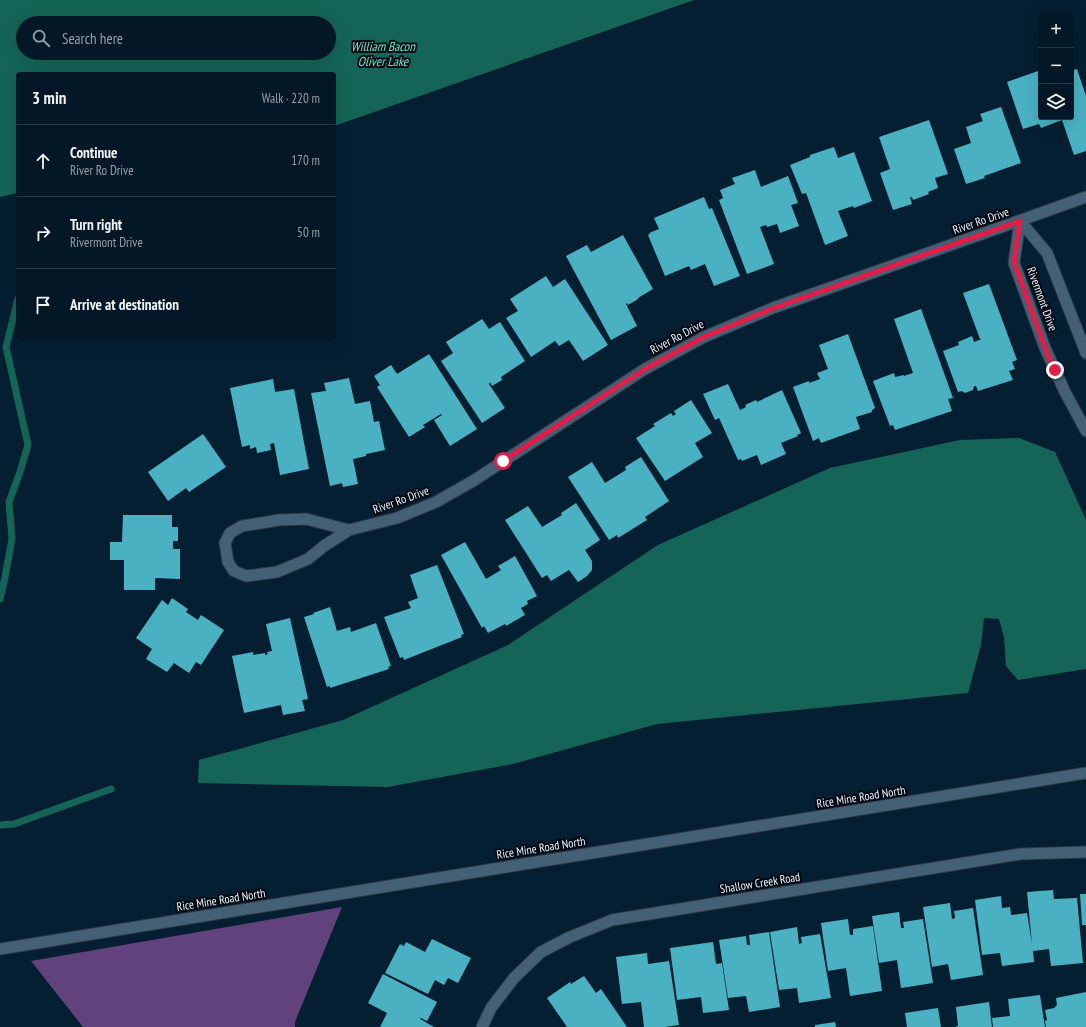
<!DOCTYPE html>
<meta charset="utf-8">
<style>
body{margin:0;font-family:"PT Sans Narrow",sans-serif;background:#122432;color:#f1f3f6}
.controls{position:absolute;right:12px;top:12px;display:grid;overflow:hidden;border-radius:4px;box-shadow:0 4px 16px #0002}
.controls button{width:36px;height:36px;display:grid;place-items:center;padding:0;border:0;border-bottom:1px solid #253643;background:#041726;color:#f1f3f6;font:20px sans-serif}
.stop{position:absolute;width:12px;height:12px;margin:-9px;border:3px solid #e11d48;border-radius:50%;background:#fff}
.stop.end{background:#e11d48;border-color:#fff;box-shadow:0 1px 4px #0008}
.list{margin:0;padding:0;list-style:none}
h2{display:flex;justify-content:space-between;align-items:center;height:52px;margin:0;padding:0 16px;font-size:17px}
h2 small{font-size:13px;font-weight:400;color:#979fa7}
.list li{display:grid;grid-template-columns:26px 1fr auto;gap:12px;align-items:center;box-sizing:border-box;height:72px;padding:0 16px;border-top:1px solid #253643}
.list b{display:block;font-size:15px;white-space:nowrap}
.list p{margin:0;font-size:13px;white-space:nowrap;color:#979fa7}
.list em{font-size:13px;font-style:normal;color:#979fa7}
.icon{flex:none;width:22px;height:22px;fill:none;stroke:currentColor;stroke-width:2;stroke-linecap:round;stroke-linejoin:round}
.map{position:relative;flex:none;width:1086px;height:1027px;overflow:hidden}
.search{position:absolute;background:#041726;box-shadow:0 4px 16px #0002;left:16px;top:16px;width:320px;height:44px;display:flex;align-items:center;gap:10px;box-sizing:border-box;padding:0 14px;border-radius:22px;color:#979fa7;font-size:15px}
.panel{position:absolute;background:#041726;box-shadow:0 4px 16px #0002;left:16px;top:72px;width:320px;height:268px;border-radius:4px}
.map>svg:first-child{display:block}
.forest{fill:#61427c}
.water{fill:#146557;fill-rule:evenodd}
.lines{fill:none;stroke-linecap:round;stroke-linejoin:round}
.stream{stroke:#146557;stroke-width:7}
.building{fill:#49b1c2}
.minor-casing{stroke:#2e3747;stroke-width:13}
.secondary-casing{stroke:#2e3747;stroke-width:13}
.minor{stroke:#446075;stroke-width:11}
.secondary{stroke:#446075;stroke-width:11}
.route{stroke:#e11d48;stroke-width:5}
.labels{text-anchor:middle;stroke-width:4;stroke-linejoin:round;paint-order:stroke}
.street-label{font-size:12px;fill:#e8f4ff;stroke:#020810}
.water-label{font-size:13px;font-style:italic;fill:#65f0d3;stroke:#020810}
</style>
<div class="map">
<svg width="1086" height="1027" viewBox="0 0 1086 1027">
<rect width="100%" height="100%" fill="#051f32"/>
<path class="forest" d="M342 907 295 1022V1027H83L31 961Z"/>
<g class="water">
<path d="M0 0H694L334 126V74H18V193L0 197ZM23 23H329V53H23Z"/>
<path d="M1019 438 1055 452 1086 520V669L1018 680 1006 666 1004 637 999 619 984 618 981 645 968 693 657 724 513 764 388 787 198 783 199 760 343 720 508 645 658 545 830 468 960 440Z"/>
</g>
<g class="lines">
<g class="stream">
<path d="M0 599 5 577 12 539 9 502 20 472 28 445 6 347 18 299"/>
<path d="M0 825 14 824 111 789"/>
</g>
</g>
<g class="building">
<path d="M1077 69 1086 96V151L1074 155 1062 120 1041 128 1039 124 1023 129 1007 82 1041 70V117H1071V71Z"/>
<path d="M1001 107 1021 163 984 176 985 178 966 184 954 149 971 143 966 127 983 121 980 114Z"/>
<path d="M929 120 948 174 935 178 938 188 928 192 929 194 913 200 912 197H910L912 204 893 210 880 173 890 169 879 137Z"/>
<path d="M834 147 838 158 854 152 872 201 854 208 853 206 838 211 848 236 825 245 806 193 802 194 790 165 810 157V155Z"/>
<path d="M755 170 761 187 788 176 798 203 791 205 799 226 780 233 777 224 767 227 766 225 760 227 774 264 747 274 719 200 723 198 720 190 735 184 732 178Z"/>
<path d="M704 197 709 209 712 208 740 276 714 286 705 264 691 270 689 266 665 276 648 235 650 234 649 233 659 229 654 218Z"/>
<path d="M623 235 653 289 638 298V299L628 305 627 303 626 304 637 326 611 340 566 256 587 245 591 252Z"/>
<path d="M546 276 553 287 565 279 608 345 583 361 569 340 559 346 555 341 531 357 506 318 518 311 510 299Z"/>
<path d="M989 284 1017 360 1012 362 1015 369 1009 371 1013 380 978 391 976 386H974L973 390 965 393 962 391 958 392 943 351 959 345 958 342 972 336 974 342 982 339H980L963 293Z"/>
<path d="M921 309 953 398 948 399 952 411 895 430 893 425 890 426 873 381 894 373 895 377 904 375V376L913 373 894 319Z"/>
<path d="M482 319 489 329 500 322 525 361 501 377 502 380 492 386 490 382 489 384 505 408 482 423 441 361 453 353 446 342Z"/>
<path d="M848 334 875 408 872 410V412L856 417 860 429 821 443 819 438 813 441 793 387 809 381V383L820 379 817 373 828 369 819 345Z"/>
<path d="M429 354 477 429 450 446 434 420 442 415 441 414 423 425 425 427 409 437 377 387 380 385 374 376 391 365 397 374Z"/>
<path d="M349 378 355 404 370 401 374 422 379 421 385 450 366 454V456L353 459 358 484 343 487 342 483 330 486 311 393 326 391 324 383Z"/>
<path d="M273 379 275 392 294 389 309 469 280 475 274 443 270 444 271 450 257 453 256 447 250 449V445L242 447 230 388Z"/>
<path d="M728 384 740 410 746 407 745 405 756 400 757 402 782 390 801 433 797 435 798 436 781 443 786 454 761 465 757 455 742 461 741 459 738 460 719 418 715 420 703 394Z"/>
<path d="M691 400 712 433 695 443 703 457 665 481 636 438 655 426 653 424 671 413 673 416 676 414 674 411Z"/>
<path d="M203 434 226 467 189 492 186 488 168 501 148 472Z"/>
<path d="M641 457 669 501 645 517 647 520 618 538 617 535 609 540 568 477 592 462 605 483 626 470 625 467Z"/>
<path d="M576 503 600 540 585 550 592 561V570L587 576 578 582 569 570 551 581 547 575 542 578 505 520 528 506 542 527 562 515 561 513Z"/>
<path d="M123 515H172V527H178V541H173V549H180V579L155 578V590H124V560H110V542H122Z"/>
<path d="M465 542 486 579 501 570 498 566 515 556 537 596 527 601 528 604 521 608 525 615 506 626 505 624 488 633 484 626 482 628 441 555Z"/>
<path d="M437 565 464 634 461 635 462 637 404 660 403 657 400 658 384 617 411 608 408 602 418 598 410 575Z"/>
<path d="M172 598 188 609 186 612 198 620 201 615 224 630 201 665 196 662 189 673 174 663 167 672 146 659 152 649 136 638 162 600 168 605Z"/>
<path d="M330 607 337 631 350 627 351 632 376 623 391 666 388 667 389 669 330 688V686L327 687 304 617 314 614 313 613Z"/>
<path d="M290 618 308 699 302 700 305 711 283 715 281 705 244 713 232 656 253 652V655L265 653V655L268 654 267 652 272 651 266 624Z"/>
<path d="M1053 890 1054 899 1077 898 1083 963 1051 966 1049 949 1033 951 1034 962 1002 966 1000 953 982 955 975 900 1001 896 1002 908 1010 907 1011 915 1027 913 1032 944 1027 892Z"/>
<path d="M1080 894H1086V925H1082Z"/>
<path d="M950 903 952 919 955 918 954 911 973 908 983 975 951 980 948 964 932 967 923 907Z"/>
<path d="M899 912 901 928H904L903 922 923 919 933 983 901 988 897 960 879 963 872 916Z"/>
<path d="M848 919 850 935H853V929L873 926 882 991 850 996 846 968 828 971 821 923Z"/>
<path d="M797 927 799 944 802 943 801 937 820 934 831 998 799 1003 797 988 779 990 770 932Z"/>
<path d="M769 932 780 1007 749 1012 746 996 728 998 719 940 746 936 747 945H750L749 935Z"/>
<path d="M432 939 471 958 458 983 448 978 444 985 435 980 428 994 385 973 400 944 404 946 406 942 425 952Z"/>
<path d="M713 942 716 964 722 963 729 1010 703 1013 701 997 677 1000 670 948Z"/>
<path d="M647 953 648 964 669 961 679 1025 665 1027H644L641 1002 622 1004 616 957Z"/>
<path d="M383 974 437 1002 427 1021 421 1018 420 1019 434 1027H380L387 1013 368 1003Z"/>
<path d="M584 976 596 993 601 989 627 1027H567L547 998 570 982 571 984Z"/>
<path d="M1086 992V1027H1046L1045 1021 1047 1020 1045 1010 1054 1008 1057 1005 1056 998Z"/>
<path d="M1040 995 1045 1027H993L992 1018 1010 1016 1008 999Z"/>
<path d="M989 1002 992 1027H955L958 1026 956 1007Z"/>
<path d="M938 1008 941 1027H907L905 1013Z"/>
<path d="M835 1022 836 1027H815V1025Z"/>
</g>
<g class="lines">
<defs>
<g id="minor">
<path d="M1020 221 1014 263 1045 348 1065 392 1086 431"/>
<path d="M1020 221 1047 253 1086 353"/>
<path d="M306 519 349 530 324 546 308 559 277 572 246 576 234 571 228 562 225 543 230 533 242 526 279 520Z"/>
<path d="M349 530 397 518 436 502 473 481 645 369 704 337 773 308 1086 197"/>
<path d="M482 1027 491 1008 514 978 541 952 570 937 612 920 1020 854 1086 852"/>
</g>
<path id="secondary" d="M0 949 1086 773"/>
</defs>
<use href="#minor" class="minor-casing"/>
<use href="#secondary" class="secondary-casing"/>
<use href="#minor" class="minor"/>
<use href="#secondary" class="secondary"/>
</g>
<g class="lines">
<path class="route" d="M503 461 645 369 704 337 774 308 1020 221 1014 262 1045 348 1055 370"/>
</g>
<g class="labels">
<g class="street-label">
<text transform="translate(981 221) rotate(-19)" y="4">River Ro Drive</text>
<text transform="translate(1042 299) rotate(70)" y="4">Rivermont Drive</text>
<text transform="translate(677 337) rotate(-28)" y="4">River Ro Drive</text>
<text transform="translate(401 500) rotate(-20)" y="4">River Ro Drive</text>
<text transform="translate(861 797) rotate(-9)" y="4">Rice Mine Road North</text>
<text transform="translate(541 848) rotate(-9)" y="4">Rice Mine Road North</text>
<text transform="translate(760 883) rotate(-9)" y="4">Shallow Creek Road</text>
<text transform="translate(221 900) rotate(-9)" y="4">Rice Mine Road North</text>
</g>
<g class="water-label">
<text x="383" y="51">William Bacon<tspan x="383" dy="15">Oliver Lake</tspan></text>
</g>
</g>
</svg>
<div class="controls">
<button>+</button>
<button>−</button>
<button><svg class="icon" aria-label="layers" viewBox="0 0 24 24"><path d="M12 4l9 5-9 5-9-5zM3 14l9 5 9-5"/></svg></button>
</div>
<div class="stop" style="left:503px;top:461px"></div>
<div class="stop end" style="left:1055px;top:370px"></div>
<div class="search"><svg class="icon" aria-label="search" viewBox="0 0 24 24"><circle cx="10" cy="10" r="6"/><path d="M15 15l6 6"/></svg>Search here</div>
<section class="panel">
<h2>3 min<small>Walk · 220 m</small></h2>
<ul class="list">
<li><svg class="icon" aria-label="ahead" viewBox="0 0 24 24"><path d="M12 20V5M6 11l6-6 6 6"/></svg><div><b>Continue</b><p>River Ro Drive</p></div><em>170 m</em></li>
<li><svg class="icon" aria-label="right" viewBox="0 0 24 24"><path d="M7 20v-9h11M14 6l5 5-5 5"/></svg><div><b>Turn right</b><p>Rivermont Drive</p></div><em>50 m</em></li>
<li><svg class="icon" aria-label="arrive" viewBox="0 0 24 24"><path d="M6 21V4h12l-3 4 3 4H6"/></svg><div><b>Arrive at destination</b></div></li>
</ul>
</section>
</div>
